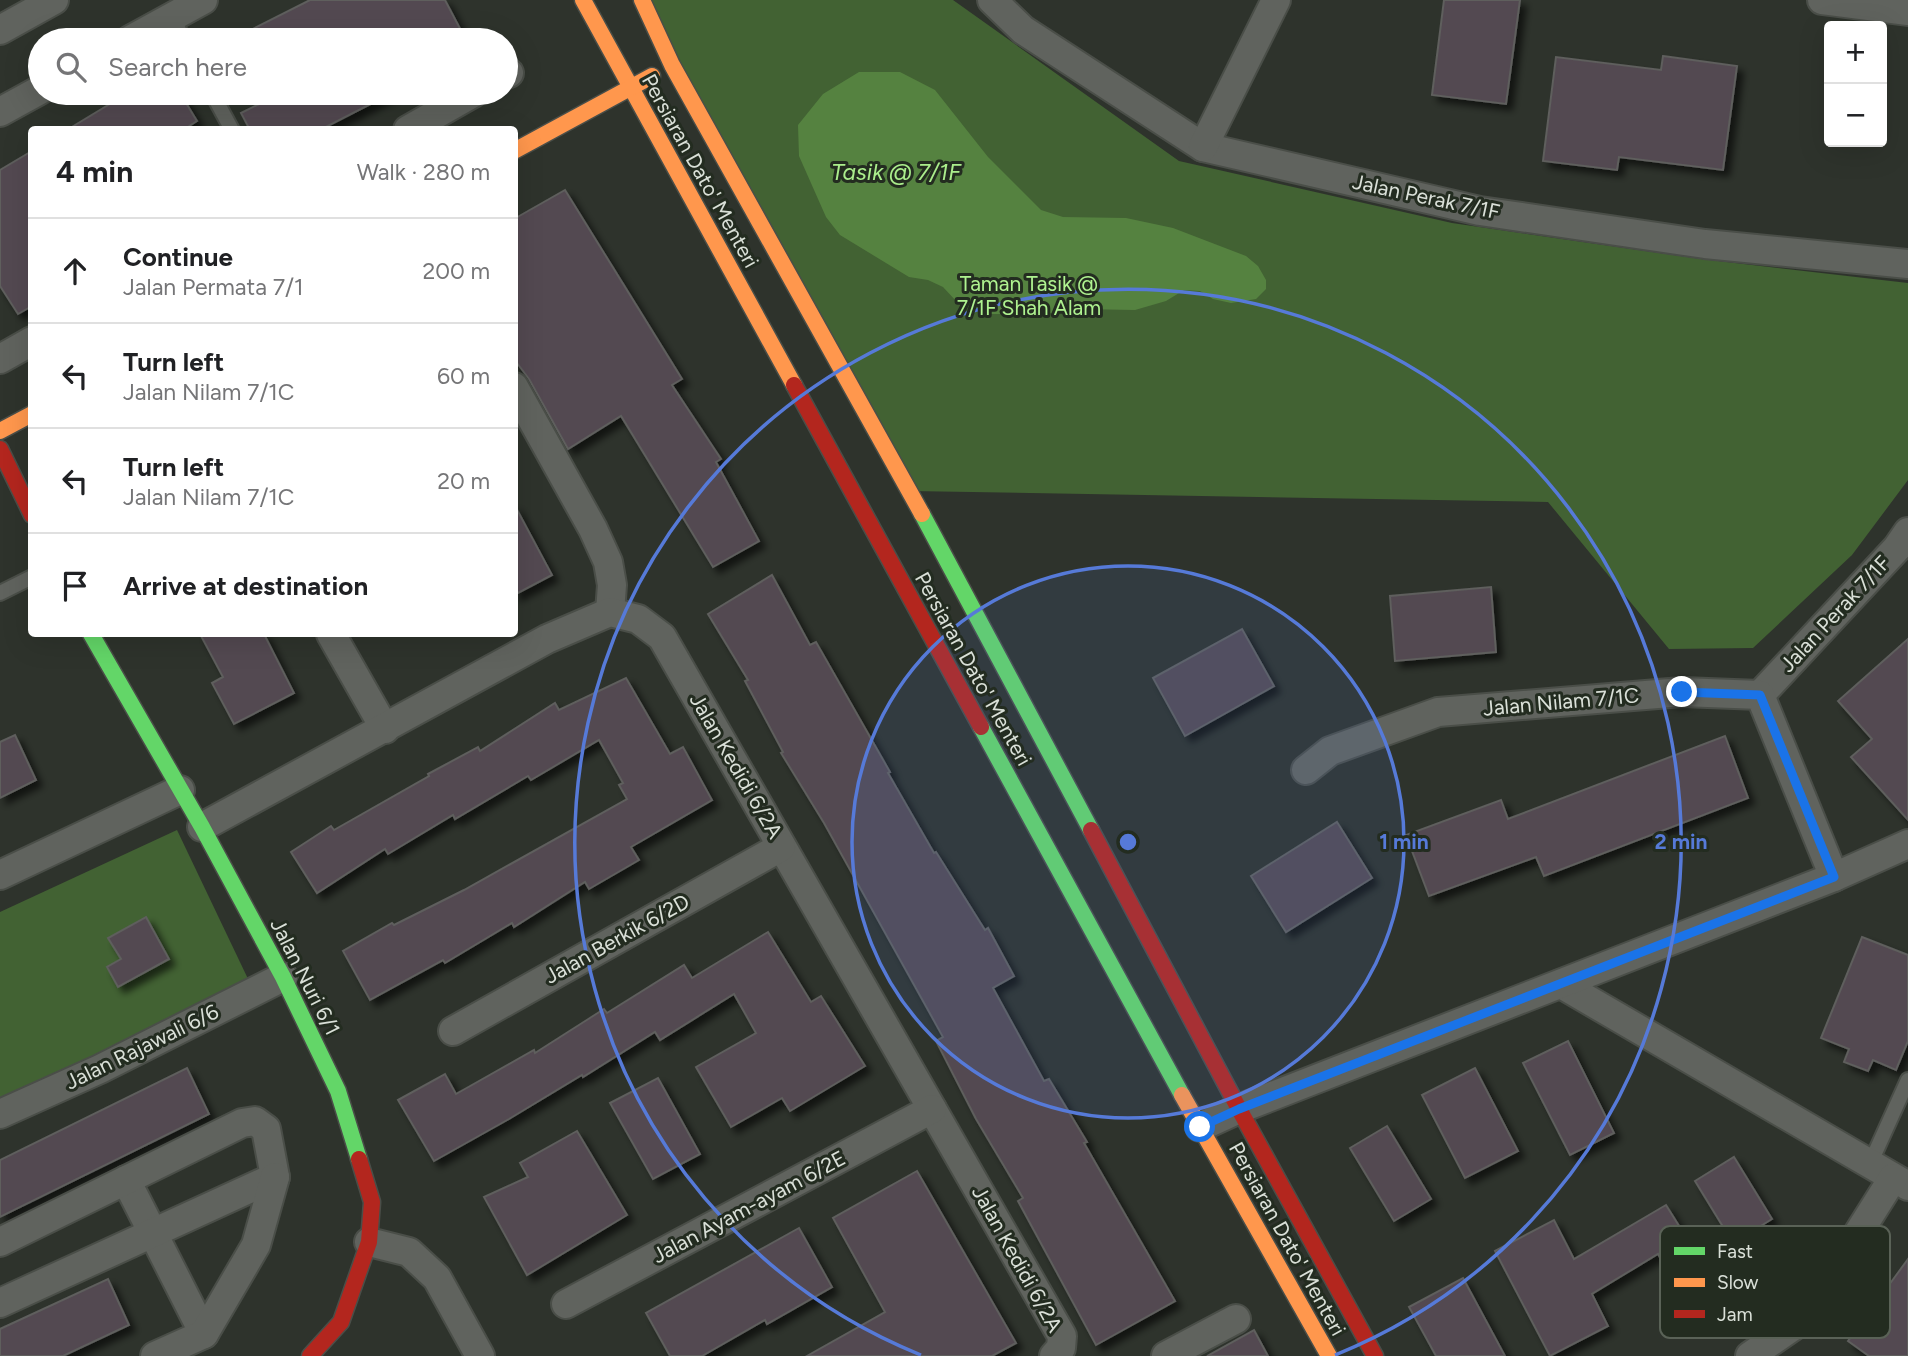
<!DOCTYPE html>
<meta charset="utf-8">
<style>
body{margin:0;font-family:Figtree,sans-serif;background:#f6f6f6;color:#202124}
.controls{position:absolute;right:21px;top:21px;display:grid;overflow:hidden;border-radius:7px;box-shadow:0 7px 28px #0002}
.controls button{width:63px;height:63px;display:grid;place-items:center;padding:0;border:0;border-bottom:2px solid #e0e0e0;background:#fff;color:#202124;font:35px sans-serif}
.stop{position:absolute;width:21px;height:21px;margin:-16px;border:5px solid #1a73e8;border-radius:50%;background:#fff}
.stop.end{background:#1a73e8;border-color:#fff;box-shadow:0 2px 7px #0008}
.list{margin:0;padding:0;list-style:none}
h2{display:flex;justify-content:space-between;align-items:center;height:91px;margin:0;padding:0 28px;font-size:30px}
h2 small{font-size:23px;font-weight:400;color:#757577}
.list li{display:grid;grid-template-columns:46px 1fr auto;gap:21px;align-items:center;box-sizing:border-box;height:105px;padding:0 28px;border-top:2px solid #e0e0e0}
.list b{display:block;font-size:26px;white-space:nowrap}
.list p{margin:0;font-size:23px;white-space:nowrap;color:#757577}
.list em{font-size:23px;font-style:normal;color:#757577}
.icon{flex:none;width:38px;height:38px;fill:none;stroke:currentColor;stroke-width:2;stroke-linecap:round;stroke-linejoin:round}
.map{position:relative;flex:none;width:1908px;height:1356px;overflow:hidden}
.search{position:absolute;background:#fff;box-shadow:0 7px 28px #0002;left:28px;top:28px;width:490px;height:77px;display:flex;align-items:center;gap:18px;box-sizing:border-box;padding:0 24px;border-radius:38px;color:#757577;font-size:26px}
.panel{position:absolute;background:#fff;box-shadow:0 7px 28px #0002;left:28px;top:126px;width:490px;height:511px;border-radius:7px}
.map>svg:first-child{display:block}
.green{fill:#426233}
.water{fill:#558240}
.building{fill:#534a51;stroke:#5e5e5d;stroke-width:2;filter:url(#shadow)}
.lines{fill:none;stroke-linecap:round;stroke-linejoin:round}
.lane-casing{stroke:#4a4e48;stroke-width:18}
.street-casing{stroke:#4a4e48;stroke-width:32}
.fast-casing{stroke:#4a4e48;stroke-width:19}
.slow-casing{stroke:#4a4e48;stroke-width:19}
.jam-casing{stroke:#4a4e48;stroke-width:19}
.lane{stroke:#60635e;stroke-width:14}
.street{stroke:#60635e;stroke-width:28}
.fast{stroke:#63d668;stroke-width:16}
.slow{stroke:#ff974d;stroke-width:16}
.jam{stroke:#b3261e;stroke-width:16}
.route{stroke:#1a73e8;stroke-width:9}
.ring{fill:none;stroke:#567ad8;stroke-width:3.5}
.labels{text-anchor:middle;stroke-width:6;stroke-linejoin:round;paint-order:stroke}
.street-label{font-size:21px;fill:#dae0d8;stroke:#232c20}
.park-label{font-size:21px;fill:#aff390;stroke:#232c20}
.water-label{font-size:23px;font-style:italic;fill:#abee8c;stroke:#232c20}
.key{fill:#232c20;stroke:#5a6257;stroke-width:2}
.key-label{font-size:19px;fill:#dae0d8}
.centre{fill:#567ad8;stroke:#232c20;stroke-width:3.5}
.ring-label{font-size:21px;text-anchor:middle;font-weight:bold;fill:#567ad8;stroke:#232c20;stroke-width:6;stroke-linejoin:round;paint-order:stroke}
</style>
<div class="map">
<svg width="1908" height="1356" viewBox="0 0 1908 1356">
<defs>
<filter id="shadow"><feDropShadow dx="6" dy="6" stdDeviation="3.5" flood-color="#0009"/></filter>
</defs>
<rect width="100%" height="100%" fill="#2e332c"/>
<g class="green">
<path d="M642 0H953L1179 161 1452 223 1701 259 1908 283V480L1852 555 1753 648 1669 649 1548 502 910 491Z"/>
<path d="M177 830 249 981 0 1100V912Z"/>
</g>
<path class="water" d="M859 72H900L935 90 988 157 1041 210 1063 217 1126 218 1173 228 1246 256 1258 266 1266 280V289L1256 299 1231 303 1213 299 1200 291 1184 290 1166 301 1135 310 1079 309 1044 314H987L957 302 943 287 928 280 909 277 840 235 826 217 799 156 798 125 823 94Z"/>
<g class="building">
<path d="M310 0H445L466 40H231Z"/>
<path d="M1444 0H1520L1506 104 1432 95Z"/>
<path d="M1663 56 1737 66 1723 170 1619 157 1617 170 1543 161 1556 57 1661 70Z"/>
<path d="M128 93H180L197 121 183 130H67Z"/>
<path d="M281 93H392L320 130H250L241 113Z"/>
<path d="M32 151V306L18 314 0 286V170Z"/>
<path d="M565 190 682 379 672 385 721 459 716 462 759 541 713 567 621 416 568 449 529 379 514 359V219Z"/>
<path d="M514 504 552 575 514 595Z"/>
<path d="M772 575 810 645 816 642 890 772 888 773 934 853 936 852 985 930 988 928 1014 976 993 988 1044 1081 1049 1079 1087 1142 1084 1143 1175 1301 1096 1345 1018 1201 1023 1198 976 1119 936 1041 943 1037 824 823 781 753 783 752 745 681 748 680 708 614Z"/>
<path d="M1491 587 1496 652 1395 661 1390 596Z"/>
<path d="M1242 629 1274 686 1185 736 1153 678Z"/>
<path d="M200 634H264L294 693 234 724 212 683 223 677Z"/>
<path d="M1908 639V820L1851 757 1872 739 1838 701Z"/>
<path d="M626 678 670 754 683 747 712 800 631 847 639 860 589 889 585 882 514 927 512 923 445 963 443 960 370 1000 343 951 392 923 394 925 464 890 627 799 619 785 623 783 599 740 531 780 528 776 455 819 453 815 388 854 385 849 317 893 291 852 331 826 334 830 429 776 428 774 478 747 480 751 555 703 559 710Z"/>
<path d="M15 735 36 780 0 798V742Z"/>
<path d="M1725 736 1748 798 1544 876 1536 857 1429 896 1406 835 1501 800 1508 819Z"/>
<path d="M1337 822 1372 878 1286 932 1251 876Z"/>
<path d="M146 917 169 959 118 987 107 967 121 959 108 938Z"/>
<path d="M768 932 811 1002 821 996 865 1066 790 1111 782 1098 731 1127 696 1067 756 1033 734 994 660 1040 655 1032 583 1077 582 1075 509 1119 434 1161 398 1100 445 1074 456 1094 534 1050 535 1053 604 1009 607 1013 684 965 692 978Z"/>
<path d="M1862 937 1908 955V1041L1896 1070 1873 1060 1868 1071 1844 1062 1849 1049 1821 1038Z"/>
<path d="M1568 1041 1614 1133 1570 1155 1523 1063Z"/>
<path d="M187 1068 209 1114 0 1217V1160Z"/>
<path d="M1475 1068 1518 1151 1465 1178 1422 1095Z"/>
<path d="M658 1078 700 1154 653 1179 610 1103Z"/>
<path d="M1387 1126 1431 1199 1394 1221 1350 1148Z"/>
<path d="M577 1131 627 1215 527 1275 484 1197 528 1177 520 1163Z"/>
<path d="M1734 1157 1772 1219 1733 1243 1695 1181Z"/>
<path d="M917 1171 1016 1343 992 1356H807L885 1312 833 1218Z"/>
<path d="M1666 1205 1711 1277 1682 1295 1658 1254 1592 1294 1608 1326 1550 1356 1495 1251 1554 1220 1574 1259Z"/>
<path d="M799 1228 832 1287 767 1324 765 1320 702 1356H670L646 1313Z"/>
<path d="M1908 1259V1356H1869L1848 1341Z"/>
<path d="M1463 1278 1505 1356H1436L1409 1307Z"/>
<path d="M108 1279 129 1325 63 1356H0V1329Z"/>
<path d="M1254 1330 1268 1356H1207Z"/>
</g>
<g class="lines">
<defs>
<g id="lane">
<path d="M172 17 184 40"/>
<path d="M212 93 232 130"/>
<path d="M0 593 32 577"/>
<path d="M1870 1164 1908 1080"/>
</g>
<g id="street">
<path d="M992 0 1023 30 1203 147 1480 211 1705 244 1908 264"/>
<path d="M1822 0 1908 11"/>
<path d="M0 30 54 0"/>
<path d="M130 40 203 0"/>
<path d="M506 74 509 73"/>
<path d="M0 112 40 90"/>
<path d="M408 130 473 93"/>
<path d="M1203 147 1276 0"/>
<path d="M0 359 32 341"/>
<path d="M514 387 593 529 608 562 612 585 610 612"/>
<path d="M331 634 385 729"/>
<path d="M1760 695 1897 548 1908 532"/>
<path d="M1306 770 1330 751 1438 712 1682 692 1760 695 1834 877"/>
<path d="M202 827 547 639 610 612 638 619 662 637 1062 1336 1061 1348 1054 1356"/>
<path d="M0 875 180 790"/>
<path d="M1561 984 1908 1186"/>
<path d="M453 1031 781 847"/>
<path d="M0 1114 100 1069 283 977"/>
<path d="M1200 1127 1239 1109 1834 877 1908 844"/>
<path d="M126 1180 204 1334"/>
<path d="M0 1242 242 1123 255 1121 266 1129 275 1177 0 1303"/>
<path d="M369 1242 409 1252 437 1278 480 1356"/>
<path d="M566 1304 932 1109"/>
<path d="M155 1356 204 1334 256 1245 275 1177"/>
<path d="M1166 1356 1236 1319"/>
<path d="M1750 1356 1805 1318 1893 1178"/>
</g>
<g id="fast">
<path d="M922 514 1091 830"/>
<path d="M91 634 202 827 283 977 338 1091 359 1159"/>
<path d="M981 727 1182 1095"/>
</g>
<g id="slow">
<path d="M583 0 794 385"/>
<path d="M642 0 672 65 922 514"/>
<path d="M514 151 652 76"/>
<path d="M0 431 32 414"/>
<path d="M1182 1095 1329 1356"/>
</g>
<g id="jam">
<path d="M794 385 981 727"/>
<path d="M0 449 32 515"/>
<path d="M1091 830 1239 1109 1375 1356"/>
<path d="M310 1356 341 1322 369 1242 372 1202 359 1159"/>
</g>
</defs>
<use href="#lane" class="lane-casing"/>
<use href="#street" class="street-casing"/>
<use href="#fast" class="fast-casing"/>
<use href="#slow" class="slow-casing"/>
<use href="#jam" class="jam-casing"/>
<use href="#lane" class="lane"/>
<use href="#street" class="street"/>
<use href="#fast" class="fast"/>
<use href="#slow" class="slow"/>
<use href="#jam" class="jam"/>
</g>
<g class="lines">
<path class="route" d="M1200 1127 1239 1109 1834 877 1760 695 1682 692"/>
</g>
<circle cx="1128" cy="842" r="276" fill="#567ad8" fill-opacity=".12"/>
<g class="ring">
<circle cx="1128" cy="842" r="276"/>
<path d="M921 1355A553 553 0 1 1 1335 1355"/>
</g>
<g class="labels">
<g class="street-label">
<text transform="translate(700 171) rotate(61)" y="7">Persiaran Dato' Menteri</text>
<text transform="translate(1426 197) rotate(12)" y="7">Jalan Perak 7/1F</text>
<text transform="translate(1835 614) rotate(-47)" y="7">Jalan Perak 7/1F</text>
<text transform="translate(973 669) rotate(61)" y="7">Persiaran Dato' Menteri</text>
<text transform="translate(1561 702) rotate(-5)" y="7">Jalan Nilam 7/1C</text>
<text transform="translate(736 766) rotate(60)" y="7">Jalan Kedidi 6/2A</text>
<text transform="translate(617 939) rotate(-29)" y="7">Jalan Berkik 6/2D</text>
<text transform="translate(305 977) rotate(63)" y="7">Jalan Nuri 6/1</text>
<text transform="translate(142 1047) rotate(-26)" y="7">Jalan Rajawali 6/6</text>
<text transform="translate(749 1207) rotate(-28)" y="7">Jalan Ayam-ayam 6/2E</text>
<text transform="translate(1287 1239) rotate(61)" y="7">Persiaran Dato' Menteri</text>
<text transform="translate(1017 1259) rotate(61)" y="7">Jalan Kedidi 6/2A</text>
</g>
<g class="park-label">
<text x="1029" y="291">Taman Tasik @<tspan x="1029" dy="24">7/1F Shah Alam</tspan></text>
</g>
<g class="water-label">
<text x="896" y="180">Tasik @ 7/1F</text>
</g>
</g>
<rect x="1660" y="1226" width="230" height="112" rx="10" class="key"/>
<rect x="1674" y="1247" width="31" height="8" fill="#63d668"/>
<rect x="1674" y="1278" width="31" height="9" fill="#ff974d"/>
<rect x="1674" y="1310" width="31" height="8" fill="#b3261e"/>
<g class="key-label">
<text x="1717" y="1258">Fast</text>
<text x="1717" y="1289">Slow</text>
<text x="1717" y="1321">Jam</text>
</g>
<circle cx="1128" cy="842" r="10" class="centre"/>
<g class="ring-label">
<text x="1404" y="849">1 min</text>
<text x="1681" y="849">2 min</text>
</g>
</svg>
<div class="controls">
<button>+</button>
<button>−</button>
</div>
<div class="stop" style="left:1200px;top:1127px"></div>
<div class="stop end" style="left:1682px;top:692px"></div>
<div class="search"><svg class="icon" aria-label="search" viewBox="0 0 24 24"><circle cx="10" cy="10" r="6"/><path d="M15 15l6 6"/></svg>Search here</div>
<section class="panel">
<h2>4 min<small>Walk · 280 m</small></h2>
<ul class="list">
<li><svg class="icon" aria-label="ahead" viewBox="0 0 24 24"><path d="M12 20V5M6 11l6-6 6 6"/></svg><div><b>Continue</b><p>Jalan Permata 7/1</p></div><em>200 m</em></li>
<li><svg class="icon" aria-label="left" viewBox="0 0 24 24"><path d="M17 20v-9H6M10 6l-5 5 5 5"/></svg><div><b>Turn left</b><p>Jalan Nilam 7/1C</p></div><em>60 m</em></li>
<li><svg class="icon" aria-label="left" viewBox="0 0 24 24"><path d="M17 20v-9H6M10 6l-5 5 5 5"/></svg><div><b>Turn left</b><p>Jalan Nilam 7/1C</p></div><em>20 m</em></li>
<li><svg class="icon" aria-label="arrive" viewBox="0 0 24 24"><path d="M6 21V4h12l-3 4 3 4H6"/></svg><div><b>Arrive at destination</b></div></li>
</ul>
</section>
</div>
